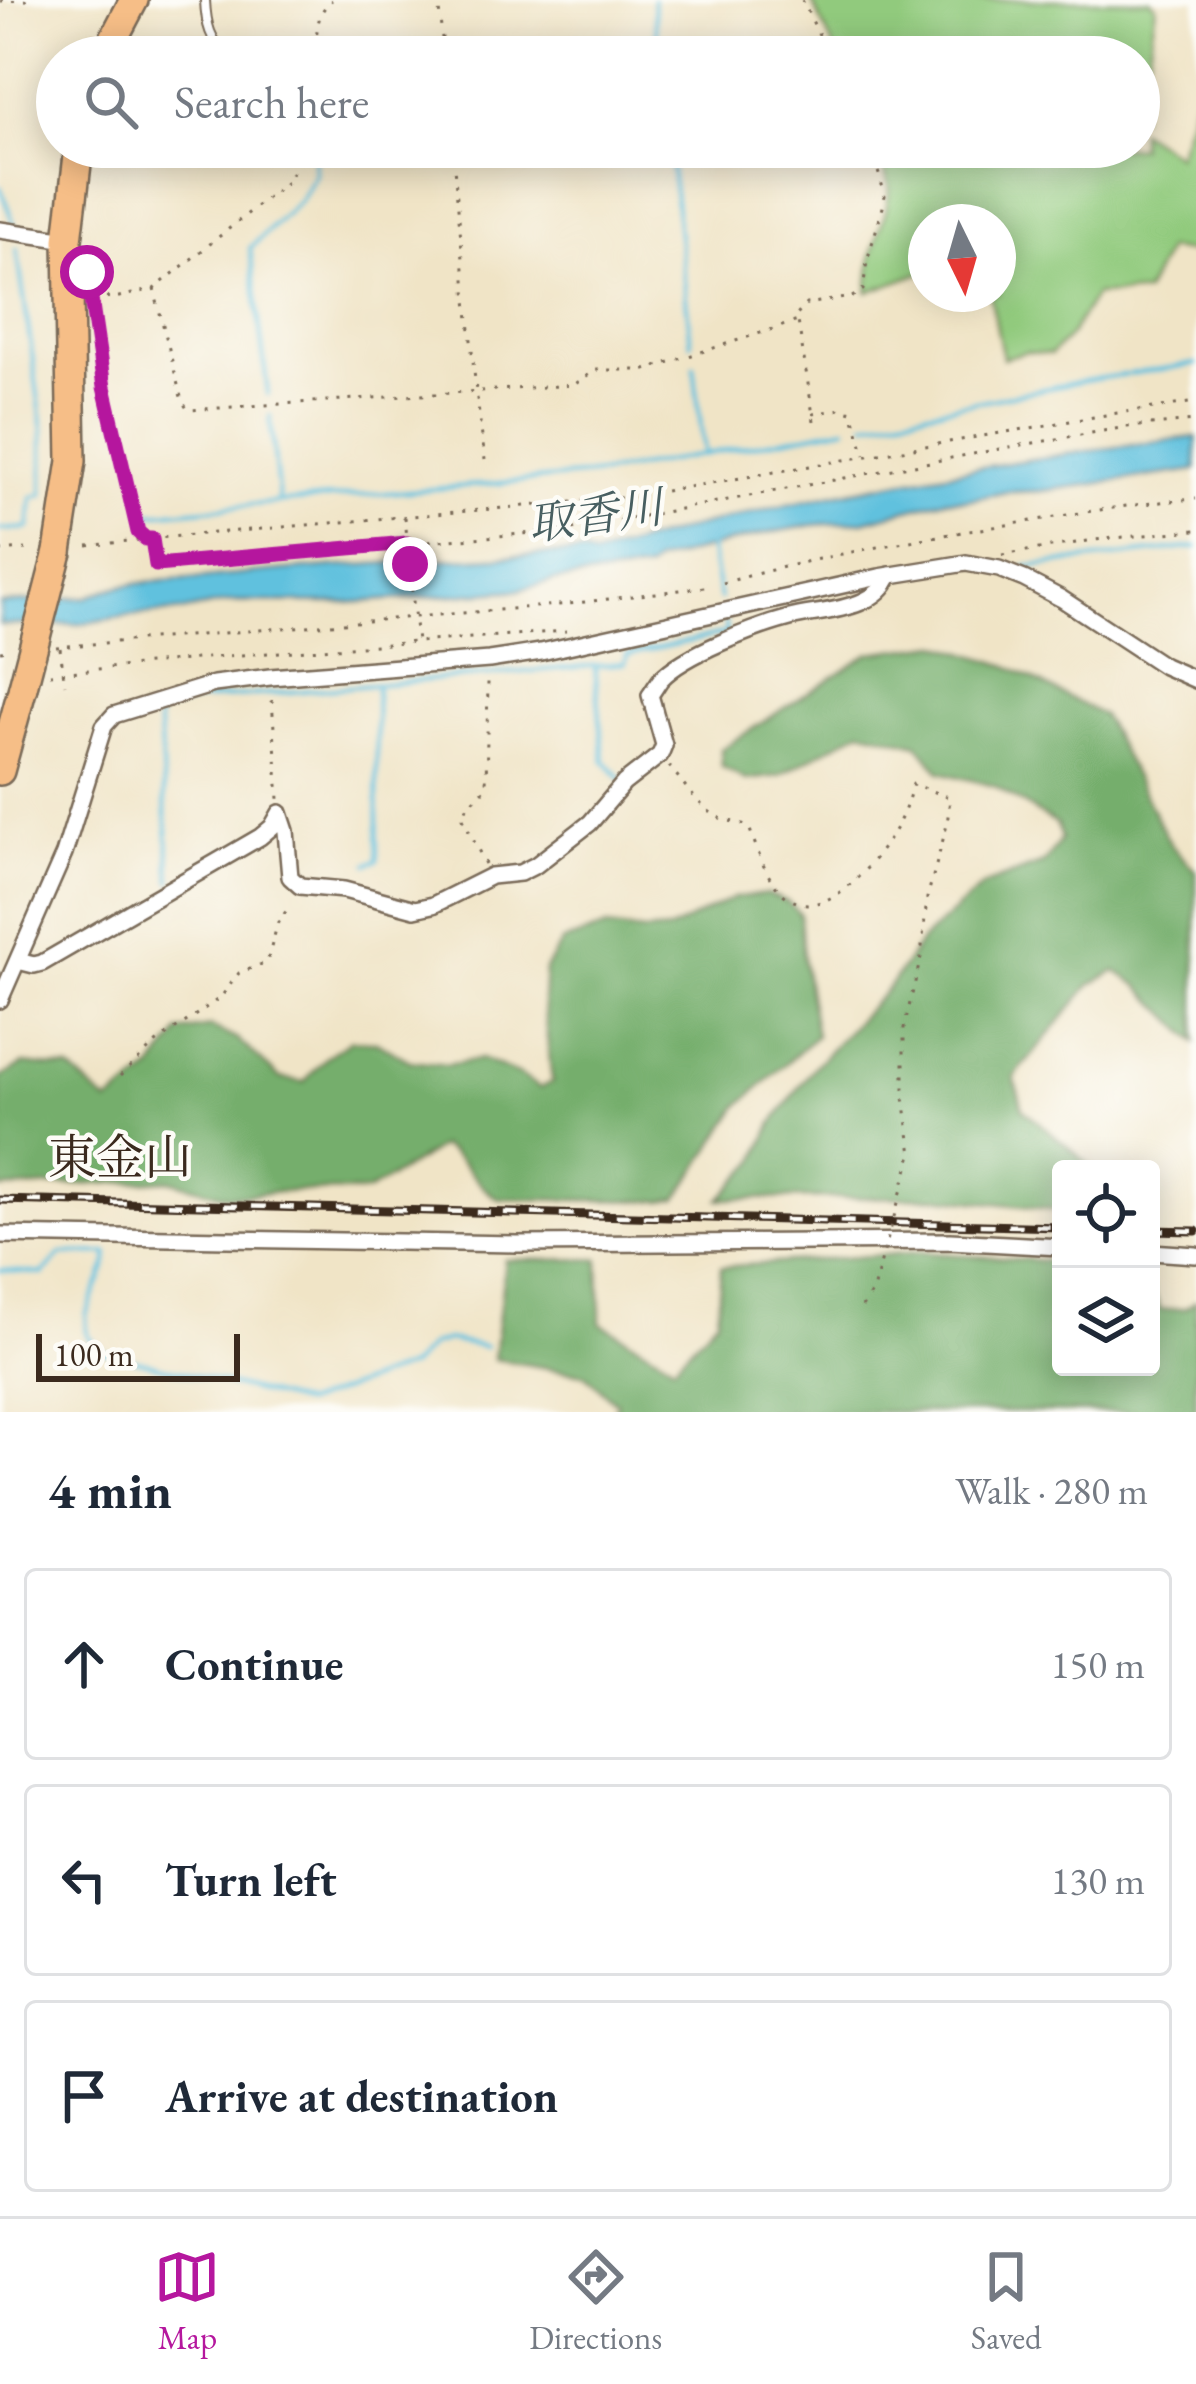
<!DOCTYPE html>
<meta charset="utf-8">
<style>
body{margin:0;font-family:"EB Garamond","Noto Serif JP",serif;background:#f6f6f7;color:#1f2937}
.controls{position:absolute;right:36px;bottom:36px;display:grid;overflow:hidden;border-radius:12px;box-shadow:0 6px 30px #0003}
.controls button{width:108px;height:108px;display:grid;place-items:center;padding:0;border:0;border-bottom:3px solid #e0e1e3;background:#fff;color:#1f2937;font:60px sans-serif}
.compass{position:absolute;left:908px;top:204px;width:108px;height:108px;border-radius:50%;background:#fff;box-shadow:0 6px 30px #0003;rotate:175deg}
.scale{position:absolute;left:36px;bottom:30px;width:204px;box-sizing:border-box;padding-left:12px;border:6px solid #3b2a1e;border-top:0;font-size:33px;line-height:42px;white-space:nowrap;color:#3b2a1e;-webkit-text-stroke:9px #fdfcf7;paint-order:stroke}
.stop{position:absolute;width:36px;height:36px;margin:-27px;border:9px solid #b5179e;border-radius:50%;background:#fff}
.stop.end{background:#b5179e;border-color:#fff;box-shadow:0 3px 12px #0008}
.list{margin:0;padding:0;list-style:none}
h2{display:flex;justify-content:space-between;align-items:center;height:156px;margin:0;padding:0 48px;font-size:51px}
h2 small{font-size:39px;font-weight:400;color:#747a83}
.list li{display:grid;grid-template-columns:78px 1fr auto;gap:36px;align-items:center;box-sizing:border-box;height:192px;margin:0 24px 24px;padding:0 24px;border:3px solid #e0e1e3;border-radius:12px}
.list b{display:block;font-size:45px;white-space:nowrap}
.list em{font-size:39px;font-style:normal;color:#747a83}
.icon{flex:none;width:66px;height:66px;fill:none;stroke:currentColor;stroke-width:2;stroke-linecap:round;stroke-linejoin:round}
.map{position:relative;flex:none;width:1196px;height:1412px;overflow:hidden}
.search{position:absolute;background:#fff;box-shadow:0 6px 30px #0003;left:36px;right:36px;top:36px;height:132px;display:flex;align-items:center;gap:30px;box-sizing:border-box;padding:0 42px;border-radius:66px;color:#747a83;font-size:45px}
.sheet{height:804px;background:#fff}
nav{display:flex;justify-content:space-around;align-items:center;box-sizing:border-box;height:168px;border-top:3px solid #e0e1e3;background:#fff;font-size:33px;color:#747a83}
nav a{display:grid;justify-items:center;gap:6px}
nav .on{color:#b5179e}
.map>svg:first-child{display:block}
.green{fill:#91ca7d;stroke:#667a4e;stroke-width:3}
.forest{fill:#74ae6c;stroke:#586c45;stroke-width:3}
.water{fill:#60c1de;stroke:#4e767e;stroke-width:3}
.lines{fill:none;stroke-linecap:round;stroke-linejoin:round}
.stream{stroke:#60c1de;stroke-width:4.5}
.lane-casing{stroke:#7a6b59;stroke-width:12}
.street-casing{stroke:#7a6b59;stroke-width:20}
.highway-casing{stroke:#7a6b59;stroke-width:32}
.path{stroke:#7a6b59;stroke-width:3;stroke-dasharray:3 9;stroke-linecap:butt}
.lane{stroke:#fff;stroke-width:8}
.street{stroke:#fff;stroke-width:15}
.highway{stroke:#f6be87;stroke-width:27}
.rail-casing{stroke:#3b2a1e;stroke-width:9}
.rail{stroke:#fdfcf7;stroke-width:4.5;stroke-dasharray:14;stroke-linecap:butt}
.highway-bridge-casing{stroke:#7a6b59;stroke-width:32;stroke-linecap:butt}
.path-bridge{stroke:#7a6b59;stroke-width:3;stroke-dasharray:3 9;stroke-linecap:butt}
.highway-bridge{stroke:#f6be87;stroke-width:27}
.route{stroke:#b5179e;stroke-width:15}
.labels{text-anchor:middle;stroke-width:9;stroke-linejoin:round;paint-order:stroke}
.water-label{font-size:45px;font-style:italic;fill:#485f61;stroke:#fdfcf7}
.quarter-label{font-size:48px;fill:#3b2a1e;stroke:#fdfcf7}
</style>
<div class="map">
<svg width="1196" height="1412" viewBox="0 0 1196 1412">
<rect width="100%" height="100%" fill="#fdfcf7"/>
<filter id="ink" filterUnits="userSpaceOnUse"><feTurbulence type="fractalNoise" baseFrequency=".00833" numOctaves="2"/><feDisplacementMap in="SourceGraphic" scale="24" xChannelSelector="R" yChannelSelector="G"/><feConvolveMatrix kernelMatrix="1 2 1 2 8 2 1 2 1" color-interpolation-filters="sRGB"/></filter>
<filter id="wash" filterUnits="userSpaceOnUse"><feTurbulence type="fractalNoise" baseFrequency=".004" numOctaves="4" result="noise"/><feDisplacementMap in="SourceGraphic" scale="48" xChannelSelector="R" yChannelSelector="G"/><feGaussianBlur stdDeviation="2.7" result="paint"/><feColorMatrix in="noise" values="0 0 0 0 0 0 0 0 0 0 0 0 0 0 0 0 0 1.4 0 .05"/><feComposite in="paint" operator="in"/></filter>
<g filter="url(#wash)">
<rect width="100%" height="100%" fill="#f0e4c6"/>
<g class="green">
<path d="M811 0H1151L1156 6 1139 118V57H838Z"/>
<path d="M1196 95V253L1167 249 1145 293 1095 295 1070 335 1051 354 1026 352 1003 358 990 294H998V222H926V271L868 292 872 254 886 210 890 188 877 147H1139V130L1177 155Z"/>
</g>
<g class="forest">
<path d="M939 644 1008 666 1102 715 1171 845 1196 871V1042L1138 985 1116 971 1090 985 1014 1077 1023 1109 1094 1169H1061V1210L937 1197 720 1199 756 1161 773 1123 815 1066 888 988 923 939 984 885 1044 863 1061 839 1057 825 994 786 940 772 918 744 861 730 779 776 746 780 722 767 721 749 870 653Z"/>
<path d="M767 894 788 902 800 915 803 958 816 1036 740 1105 678 1198 663 1201 499 1199C476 1186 465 1159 441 1146L367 1192 296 1191 226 1196 169 1180 0 1189V1078L24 1064 70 1069 108 1103 152 1071 180 1032 211 1027 238 1040 280 1078 304 1082 328 1056 351 1040 377 1042 410 1061 446 1065 481 1059 520 1075 540 1088 552 1082 543 1001 545 969 562 942 607 927 644 932 669 930 734 898Z"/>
<path d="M920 1252 1061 1262V1367H1151V1285L1160 1310 1186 1308 1196 1301V1412H614L617 1403 584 1374 494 1359 505 1260 599 1259 601 1323 674 1365 717 1318 721 1267Z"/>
</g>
<path class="water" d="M1196 437V470L1042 491 1007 492 966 500 946 499 863 521 813 525 763 534 656 562 648 570 553 581 519 590 345 603 230 602 184 611 126 616 79 624 0 625V604L88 597C118 581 171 581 206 578 331 565 457 558 583 553L593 557C789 494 993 462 1196 437Z"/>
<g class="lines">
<g class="stream">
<path d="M653 0 659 57"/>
<path d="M669 147 691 343"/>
<path d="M0 187 14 224"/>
<path d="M694 366 704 454"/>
<path d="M268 394 250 248 300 200 315 174 314 147"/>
<path d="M270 416 279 500"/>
<path d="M866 423 1095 379 1196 364"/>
<path d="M148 514 602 474 846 427"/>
<path d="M0 530 29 528 32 497 43 495V430L17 249"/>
<path d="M710 546 720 599"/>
<path d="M1025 567 1196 547"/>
<path d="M595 667 604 760 621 779"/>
<path d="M368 864 378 860 376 686"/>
<path d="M171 881 158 713 199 700 625 663 627 655 727 633 725 623"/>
<path d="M0 1270 43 1274 61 1254 108 1253 107 1263 86 1315 87 1335 101 1351 305 1404 411 1366 431 1345 447 1340 485 1347"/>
</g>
</g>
</g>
<g filter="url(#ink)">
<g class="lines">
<defs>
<path id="lane" d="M205 0C206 25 210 40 228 57"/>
<g id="street">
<path d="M0 230 68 240"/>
<path d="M18 961 34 965 42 963 260 837 272 827 280 813 286 831 290 877 300 886 344 890 415 909 433 905 491 876 520 873 536 865 590 823 624 783 660 755 664 745 650 695C652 693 659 681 661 679 684 654 756 627 790 618 822 610 876 611 890 575"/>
<path d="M0 1000 64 854 104 726 114 715 214 684 270 677 489 660 541 652 879 577 966 563 999 569 1024 579 1062 599 1164 666 1196 680"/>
<path d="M0 1235 517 1244 950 1241 1061 1247"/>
<path d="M1151 1252 1196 1255"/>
</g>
<g id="highway">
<path d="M104 57 134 0"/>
<path d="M58 552 72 461 68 240 79 147"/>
<path d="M0 771 23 687"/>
</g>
</defs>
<use href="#lane" class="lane-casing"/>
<use href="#street" class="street-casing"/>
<use href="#highway" class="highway-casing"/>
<g class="path">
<path d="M438 0 444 57"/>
<path d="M802 0 830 57"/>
<path d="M0 1 29 0"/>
<path d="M313 57C319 36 313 15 332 0"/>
<path d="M452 147 476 391 485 460"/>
<path d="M90 289 104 387 138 532 146 539 630 497 1111 414 1196 402"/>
<path d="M154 289 182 401 188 410 574 385 595 370H645L798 321"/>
<path d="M94 298 119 297 154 289 287 182 295 167 298 147"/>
<path d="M813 414 841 409 852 412 865 455"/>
<path d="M814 421 797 315 806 304 852 297 863 290 867 261 883 207 885 195 871 147"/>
<path d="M405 517 417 643"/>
<path d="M152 539 156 565 568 530 1010 447 1127 427 1196 421"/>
<path d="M88 546 145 539"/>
<path d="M0 551 26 549"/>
<path d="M1002 555 1094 540 1196 530"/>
<path d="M723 583C817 556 916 539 1013 524 1074 514 1134 503 1196 499"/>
<path d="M56 647 569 604 712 586"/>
<path d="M60 648 65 684"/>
<path d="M0 651 11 650"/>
<path d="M50 674 226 656 566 631"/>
<path d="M272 700 279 799"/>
<path d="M669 766C683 782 700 809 720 818 731 823 739 821 749 827 757 849 765 877 782 893 824 933 884 853 900 820 906 809 909 796 913 784L950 798 947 825 927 898 921 957 904 1028V1097L912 1154"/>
<path d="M485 864 463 818 467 807 486 788 488 682"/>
<path d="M120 1076 156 1043 221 997 239 973 267 962 278 922 287 910"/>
</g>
<use href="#lane" class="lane"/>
<use href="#street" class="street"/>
<use href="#highway" class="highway"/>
<defs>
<g id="rail">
<path d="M0 1200 1061 1227"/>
<path d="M1151 1230 1196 1231"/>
</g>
</defs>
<use href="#rail" class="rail-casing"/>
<use href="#rail" class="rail"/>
<defs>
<path id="highway-bridge" d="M23 687 58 552"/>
</defs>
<use href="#highway-bridge" class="highway-bridge-casing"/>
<path class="path-bridge" d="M862 1307 873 1290 912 1154"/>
<use href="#highway-bridge" class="highway-bridge"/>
</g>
</g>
<g class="lines" filter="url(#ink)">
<path class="route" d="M87 272 104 387 138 532 146 539H152L156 565 407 543 410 564"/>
</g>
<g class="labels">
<g class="water-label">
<text transform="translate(595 515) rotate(-8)" y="16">取香川</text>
</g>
<g class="quarter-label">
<text x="120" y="1174">東金山</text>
</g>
</g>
</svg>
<div class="controls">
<button><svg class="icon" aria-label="locate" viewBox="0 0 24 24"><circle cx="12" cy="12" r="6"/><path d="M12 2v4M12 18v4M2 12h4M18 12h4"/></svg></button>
<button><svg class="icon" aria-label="layers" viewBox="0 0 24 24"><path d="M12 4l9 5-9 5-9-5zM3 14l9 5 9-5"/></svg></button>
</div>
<svg class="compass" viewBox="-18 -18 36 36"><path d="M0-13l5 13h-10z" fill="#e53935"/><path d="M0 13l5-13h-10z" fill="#747a83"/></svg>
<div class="scale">100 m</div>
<div class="stop" style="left:87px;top:272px"></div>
<div class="stop end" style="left:410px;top:564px"></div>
<div class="search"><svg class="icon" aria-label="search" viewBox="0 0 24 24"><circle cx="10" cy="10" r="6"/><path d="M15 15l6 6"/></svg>Search here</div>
</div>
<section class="sheet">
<h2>4 min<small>Walk · 280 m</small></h2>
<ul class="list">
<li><svg class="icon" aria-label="ahead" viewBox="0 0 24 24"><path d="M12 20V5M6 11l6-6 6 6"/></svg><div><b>Continue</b></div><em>150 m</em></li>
<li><svg class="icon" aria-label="left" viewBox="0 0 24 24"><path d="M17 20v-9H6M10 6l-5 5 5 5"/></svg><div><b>Turn left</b></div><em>130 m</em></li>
<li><svg class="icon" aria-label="arrive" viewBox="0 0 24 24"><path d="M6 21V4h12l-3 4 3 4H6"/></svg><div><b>Arrive at destination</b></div></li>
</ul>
</section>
<nav>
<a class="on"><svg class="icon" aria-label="map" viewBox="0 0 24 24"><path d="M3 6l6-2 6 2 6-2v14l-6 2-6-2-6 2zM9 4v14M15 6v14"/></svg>Map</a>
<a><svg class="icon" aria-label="directions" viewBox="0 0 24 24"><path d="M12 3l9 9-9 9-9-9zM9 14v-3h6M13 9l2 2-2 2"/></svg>Directions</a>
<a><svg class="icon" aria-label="saved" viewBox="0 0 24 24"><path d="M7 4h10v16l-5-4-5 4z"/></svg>Saved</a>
</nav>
